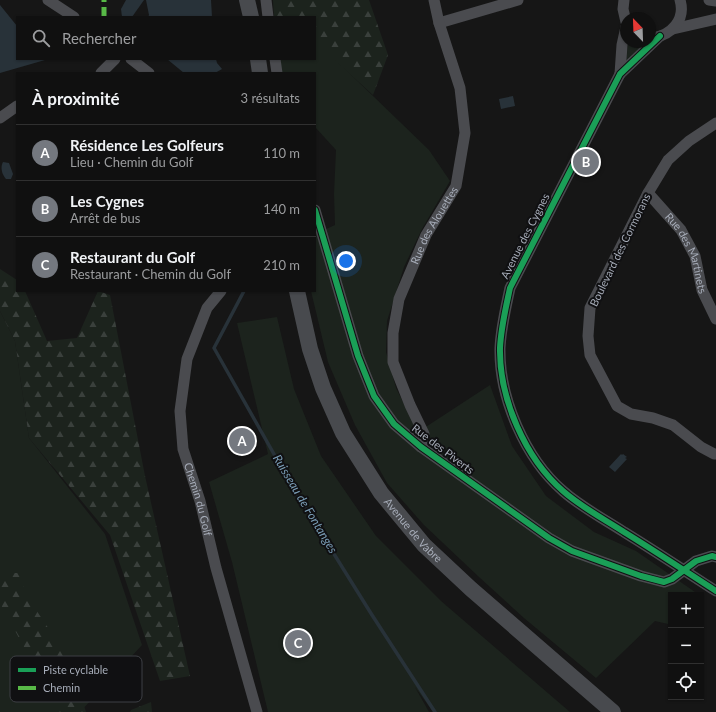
<!DOCTYPE html>
<html lang="fr">
<meta charset="utf-8">
<style>
body{margin:0;font-family:Lato,sans-serif;background:#1e1e1e;color:#f1f3f6}
.controls{position:absolute;right:12px;bottom:12px;display:grid;overflow:hidden;border-radius:0px;box-shadow:0 1px 3px #0004}
.controls button{width:36px;height:36px;display:grid;place-items:center;padding:0;border:0;border-bottom:1px solid #303030;background:#101010;color:#f1f3f6;font:20px sans-serif}
.compass{position:absolute;left:620px;top:12px;width:36px;height:36px;border-radius:50%;background:#101010;box-shadow:0 1px 3px #0004;rotate:337deg}
.you{position:absolute;left:346px;top:261px;width:14px;height:14px;margin:-10px;border:3px solid #fff;border-radius:50%;background:#1a73e8;box-shadow:0 0 0 6px #1a73e833}
.badge{display:grid;place-items:center;width:26px;height:26px;border-radius:50%;background:#74787f;color:#fff;font-size:13px;font-weight:700}
.pin{position:absolute;translate:-50% -50%;border:2px solid #fff;box-shadow:0 1px 4px #0006}
.list{margin:0;padding:0;list-style:none}
h2{display:flex;justify-content:space-between;align-items:center;height:52px;margin:0;padding:0 16px;font-size:17px}
h2 small{font-size:13px;font-weight:400;color:#9c9d9f}
.list li{display:grid;grid-template-columns:26px 1fr auto;gap:12px;align-items:center;box-sizing:border-box;height:56px;padding:0 16px;border-top:1px solid #303030}
.list b{display:block;font-size:15px;white-space:nowrap}
.list p{margin:0;font-size:13px;white-space:nowrap;color:#9c9d9f}
.list em{font-size:13px;font-style:normal;color:#9c9d9f}
.icon{flex:none;width:22px;height:22px;fill:none;stroke:currentColor;stroke-width:2;stroke-linecap:round;stroke-linejoin:round}
.map{position:relative;flex:none;width:716px;height:712px;overflow:hidden}
.search{position:absolute;background:#101010;box-shadow:0 1px 3px #0004;left:16px;top:16px;width:300px;height:44px;display:flex;align-items:center;gap:10px;box-sizing:border-box;padding:0 14px;border-radius:0px;color:#9c9d9f;font-size:15px}
.panel{position:absolute;background:#101010;box-shadow:0 1px 3px #0004;left:16px;top:72px;width:300px;height:220px;border-radius:0px}
.map>svg:first-child{display:block}
.green{fill:#1c231d}
.forest{fill:url(#forest-firs)}
.water{fill:#283239}
.lines{fill:none;stroke-linecap:round;stroke-linejoin:round}
.stream{stroke:#283239;stroke-width:3.5}
.street{stroke:#4a4b4f;stroke-width:11}
.secondary{stroke:#484a4e;stroke-width:16}
.quiet{stroke:#58b947;stroke-width:5;stroke-dasharray:10 5;stroke-linecap:butt}
.cycleway-casing{stroke:#101012;stroke-width:8}
.cycleway{stroke:#1a9f57;stroke-width:6}
.labels{text-anchor:middle;stroke-width:4;stroke-linejoin:round;paint-order:stroke}
.street-label{font-size:11px;fill:#a6acb8;stroke:#101012}
.water-label{font-size:12px;font-style:italic;fill:#7a9db6;stroke:#101012}
.key{fill:#101012;stroke:#3d3f44;stroke-width:1}
.key-label{font-size:11px;fill:#a6acb8}
</style>
<div class="map">
<svg width="716" height="712" viewBox="0 0 716 712">
<defs>
<pattern id="forest-firs" width="22" height="20" patternUnits="userSpaceOnUse"><rect width="22" height="20" fill="#1c231d"/><path d="M5 1l3.5 6h-7zM16 11l3.5 6h-7z" fill="#3a403c"/></pattern>
</defs>
<rect width="100%" height="100%" fill="#161616"/>
<g class="green">
<path d="M316 41 429 150 450 181 422 229 404 267 387 321 386 352 396 388 418 432 490 385 512 446 546 496 594 532 636 551 695 592 687 593 686 595H671V619L668 624 655 621 596 678 524 618 479 577 424 525 387 483 355 425 328 362 311 291H315V234L335 225 334 194 336 150 315 127V73H280L278 59H315Z"/>
<path d="M628 42H646L626 65Z"/>
<path d="M0 311 15 341 29 438 105 534 142 645 80 712H0Z"/>
<path d="M277 317 294 389 321 456 376 536 441 601 570 712H433L415 687 429 712H268L232 562 209 482 268 454 237 323Z"/>
</g>
<g class="forest">
<path d="M273 0H369L388 55 373 95 315 42V17H274Z"/>
<path d="M0 269 17 280V291H25L47 341 77 338 98 291 110 295 145 476 190 676 160 681 110 535 29 438 15 341 0 311Z"/>
<path d="M4 573H20L26 595 69 659 86 712H57L56 706 0 603V577Z"/>
<path d="M151 702 152 712H130L131 710Z"/>
</g>
<g class="water">
<path d="M126 0H144L132 17H122L121 9Z"/>
<path d="M146 0H211L212 17H148L149 15Z"/>
<path d="M0 5 17 26V59L45 60 0 73Z"/>
<path d="M167 59H216L217 63 222 69 215 73H184Z"/>
<path d="M513 96 515 106 501 109 499 99Z"/>
<path d="M3 162 9 163 13 174 11 179H6C2 175 0 167 3 162Z"/>
<path d="M621 454 622 455 623 454 627 457 625 458 627 459 615 472 609 467Z"/>
</g>
<g class="lines">
<path class="stream" d="M244 291 214 348 296 493 372 615 435 712"/>
<g class="street">
<path d="M48 0 74 17"/>
<path d="M266 0 268 17"/>
<path d="M624 0 623 9 626 22"/>
<path d="M709 0 716 1"/>
<path d="M439 23 518 0"/>
<path d="M673 29 716 19"/>
<path d="M660 36 620 74 510 288C506 307 501 327 500 348 499 398 525 458 563 491 581 507 604 519 624 532 655 551 685 571 716 591"/>
<path d="M653 38C671 35 686 20 680 0"/>
<path d="M131 59 149 73"/>
<path d="M275 59 277 73"/>
<path d="M101 73 115 59"/>
<path d="M620 74 622 45 626 27"/>
<path d="M0 118 17 106"/>
<path d="M716 123 689 141 668 160 648 193 590 308 588 336 590 355 617 406 631 414 653 418 673 425 701 447 714 454H716"/>
<path id="s1" d="M648 193 681 230 695 256 702 290 716 319"/>
<path d="M315 210 358 356 374 396 394 424 421 447 549 538 572 551 641 576 664 582 672 579 696 561 712 556 716 557"/>
<path id="s2" d="M221 291 207 308 187 359 180 411 183 449 200 501 216 568 257 712"/>
<path id="s3" d="M421 447 424 434 410 405 393 362V333L399 299 426 235 456 186 465 133 460 88 439 23 434 0"/>
</g>
<g class="secondary">
<path d="M247 0 251 17"/>
<path d="M258 59 260 73"/>
<path id="s4" d="M297 291 310 349 323 388 343 433 381 493 424 545 471 589 613 712"/>
</g>
<path class="quiet" d="M104 17V0"/>
<defs>
<g id="cycleway">
<path d="M660 36 620 74 510 288C506 307 501 327 500 348 499 398 525 458 563 491 581 507 604 519 624 532 655 551 685 571 716 591"/>
<path d="M315 210 358 356 374 396 394 424 421 447 549 538 572 551 641 576 664 582 672 579 696 561 712 556 716 557"/>
</g>
</defs>
<use href="#cycleway" class="cycleway-casing"/>
<use href="#cycleway" class="cycleway"/>
</g>
<g class="labels">
<g class="street-label">
<text dy="4" stroke="none"><textPath href="#s3" startOffset="237">Rue des Alouettes</textPath></text>
<text transform="translate(525 236) rotate(-63)" y="4">Avenue des Cygnes</text>
<text transform="translate(620 250) rotate(-64)" y="4">Boulevard des Cormorans</text>
<text dy="4" stroke="none"><textPath href="#s1" startOffset="73">Rue des Martinets</textPath></text>
<text transform="translate(443 449) rotate(37)" y="4">Rue des Piverts</text>
<text dy="4" stroke="none"><textPath href="#s2" startOffset="220">Chemin du Golf</textPath></text>
<text dy="4" stroke="none"><textPath href="#s4" startOffset="270">Avenue de Vabre</textPath></text>
</g>
<g class="water-label">
<text transform="translate(305 504) rotate(59)" y="4">Ruisseau de Fontanges</text>
</g>
</g>
<rect x="10" y="656" width="132" height="46" rx="6" class="key"/>
<rect x="18" y="668" width="18" height="4" fill="#1a9f57"/>
<rect x="18" y="686" width="18" height="4" fill="#58b947"/>
<g class="key-label">
<text x="43" y="674">Piste cyclable</text>
<text x="43" y="692">Chemin</text>
</g>
</svg>
<div class="controls">
<button>+</button>
<button>−</button>
<button><svg class="icon" aria-label="locate" viewBox="0 0 24 24"><circle cx="12" cy="12" r="6"/><path d="M12 2v4M12 18v4M2 12h4M18 12h4"/></svg></button>
</div>
<svg class="compass" viewBox="-18 -18 36 36"><path d="M0-13l5 13h-10z" fill="#e53935"/><path d="M0 13l5-13h-10z" fill="#9c9d9f"/></svg>
<div class="you"></div>
<div class="pin badge" style="left:242px;top:441px">A</div>
<div class="pin badge" style="left:586px;top:162px">B</div>
<div class="pin badge" style="left:298px;top:643px">C</div>
<div class="search"><svg class="icon" aria-label="search" viewBox="0 0 24 24"><circle cx="10" cy="10" r="6"/><path d="M15 15l6 6"/></svg>Rechercher</div>
<section class="panel">
<h2>À proximité<small>3 résultats</small></h2>
<ul class="list">
<li><span class="badge">A</span><div><b>Résidence Les Golfeurs</b><p>Lieu · Chemin du Golf</p></div><em>110 m</em></li>
<li><span class="badge">B</span><div><b>Les Cygnes</b><p>Arrêt de bus</p></div><em>140 m</em></li>
<li><span class="badge">C</span><div><b>Restaurant du Golf</b><p>Restaurant · Chemin du Golf</p></div><em>210 m</em></li>
</ul>
</section>
</div>
